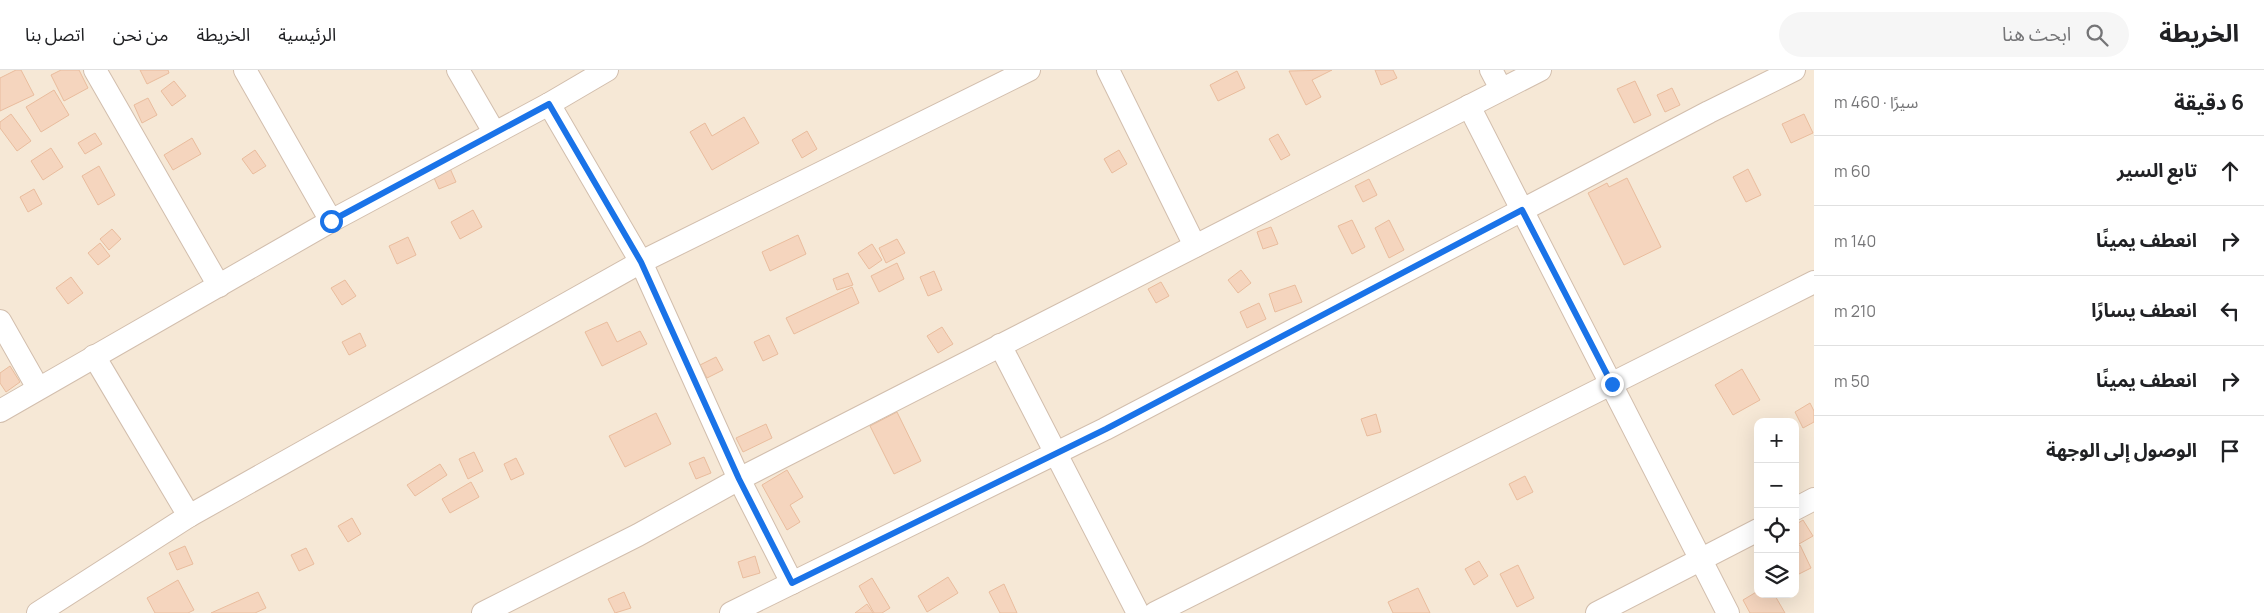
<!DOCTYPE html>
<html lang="ar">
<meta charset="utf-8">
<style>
body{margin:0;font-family:Manrope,"Noto Sans Arabic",sans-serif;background:#f6f6f6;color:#202124;direction:rtl}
.controls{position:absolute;right:15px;bottom:15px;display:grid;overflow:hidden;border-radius:10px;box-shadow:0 5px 20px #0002}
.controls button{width:45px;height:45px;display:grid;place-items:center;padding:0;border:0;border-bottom:1px solid #e0e0e0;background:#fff;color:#202124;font:25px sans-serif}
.stop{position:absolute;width:15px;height:15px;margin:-11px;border:4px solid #1a73e8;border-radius:50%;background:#fff}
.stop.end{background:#1a73e8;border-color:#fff;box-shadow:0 1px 5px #0008}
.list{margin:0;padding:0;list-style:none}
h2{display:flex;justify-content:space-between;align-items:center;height:65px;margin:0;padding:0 20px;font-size:21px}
h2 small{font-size:16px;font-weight:400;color:#757577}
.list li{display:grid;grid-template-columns:32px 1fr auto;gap:15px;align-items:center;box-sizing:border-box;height:70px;padding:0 20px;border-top:1px solid #e0e0e0}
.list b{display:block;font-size:19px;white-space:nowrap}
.list em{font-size:16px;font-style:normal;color:#757577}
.icon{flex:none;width:28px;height:28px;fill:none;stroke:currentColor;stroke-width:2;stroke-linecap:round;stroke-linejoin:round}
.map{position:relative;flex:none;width:1814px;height:543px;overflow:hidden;direction:ltr}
header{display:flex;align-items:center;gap:30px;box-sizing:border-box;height:70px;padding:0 25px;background:#fff;border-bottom:1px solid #e0e0e0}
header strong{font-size:24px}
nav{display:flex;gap:28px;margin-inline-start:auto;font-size:18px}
.search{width:350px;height:45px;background:#f6f6f6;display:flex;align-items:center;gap:12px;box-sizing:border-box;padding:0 18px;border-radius:28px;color:#757577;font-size:19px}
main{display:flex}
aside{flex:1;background:#fff}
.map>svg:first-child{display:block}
.residential{fill:#f6e8d6;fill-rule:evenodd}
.building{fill:#f5d5be;stroke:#e9bc9d}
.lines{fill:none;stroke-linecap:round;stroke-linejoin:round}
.minor-casing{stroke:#d2bead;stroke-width:24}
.minor{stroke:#fff;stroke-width:22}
.route{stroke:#1a73e8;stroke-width:6}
</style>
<header>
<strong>الخريطة</strong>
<div class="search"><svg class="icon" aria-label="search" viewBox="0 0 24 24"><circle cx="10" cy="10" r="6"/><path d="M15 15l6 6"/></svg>ابحث هنا</div>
<nav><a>الرئيسية</a><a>الخريطة</a><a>من نحن</a><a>اتصل بنا</a></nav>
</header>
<main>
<aside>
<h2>6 دقيقة<small>سيرًا · 460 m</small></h2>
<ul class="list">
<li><svg class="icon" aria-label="ahead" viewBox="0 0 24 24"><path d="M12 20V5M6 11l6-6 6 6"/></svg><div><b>تابع السير</b></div><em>60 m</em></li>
<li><svg class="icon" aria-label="right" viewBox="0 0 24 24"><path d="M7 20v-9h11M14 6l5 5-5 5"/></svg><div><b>انعطف يمينًا</b></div><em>140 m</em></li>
<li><svg class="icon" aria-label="left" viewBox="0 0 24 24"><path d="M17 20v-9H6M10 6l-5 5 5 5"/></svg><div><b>انعطف يسارًا</b></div><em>210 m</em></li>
<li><svg class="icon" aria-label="right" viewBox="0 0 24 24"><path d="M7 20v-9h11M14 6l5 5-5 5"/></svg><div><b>انعطف يمينًا</b></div><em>50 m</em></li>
<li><svg class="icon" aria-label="arrive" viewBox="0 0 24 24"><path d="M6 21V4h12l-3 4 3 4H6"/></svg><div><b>الوصول إلى الوجهة</b></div></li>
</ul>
</aside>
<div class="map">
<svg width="1814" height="543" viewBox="0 0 1814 543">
<rect width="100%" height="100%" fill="#fef6e9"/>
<path class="residential" d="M0 0H1814V543H0ZM1758 352H1795V524H1758Z"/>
<g class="building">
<path d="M16 0H21L34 25 0 41V8Z"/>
<path d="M61 0H79L88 18 64 31 51 5Z"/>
<path d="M140 0H168L169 3 147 14Z"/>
<path d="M1332 0 1312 10 1321 27 1306 35 1289 1Z"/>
<path d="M1375 0H1393L1397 8 1381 15Z"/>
<path d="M1237 1 1245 18 1218 31 1210 15Z"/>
<path d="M174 11 186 26 172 36 161 21Z"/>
<path d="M1635 11 1651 45 1634 53 1617 19Z"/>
<path d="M1672 18 1680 35 1665 42 1657 25Z"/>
<path d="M54 20 69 45 41 62 26 37Z"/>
<path d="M148 28 157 45 142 53 134 35Z"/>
<path d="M11 44 31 71 17 81 0 58V52Z"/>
<path d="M1804 44 1813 63 1791 73 1782 54Z"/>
<path d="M744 47 759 73 712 100 690 62 705 53 712 66Z"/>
<path d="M807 61 817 79 802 88 792 70Z"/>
<path d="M95 63 102 74 85 84 78 73Z"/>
<path d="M1278 64 1290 85 1281 90 1269 69Z"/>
<path d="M192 68 201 84 173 100 164 85Z"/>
<path d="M51 78 63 97 43 110 31 91Z"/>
<path d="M255 80 266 96 253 104 242 89Z"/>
<path d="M1119 80 1127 94 1112 103 1104 89Z"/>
<path d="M448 94 456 112 439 119 431 101Z"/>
<path d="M99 96 115 125 98 135 82 106Z"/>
<path d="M1748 99 1761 125 1746 132 1733 107Z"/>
<path d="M1627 108 1661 177 1624 195 1588 123 1607 113 1609 117Z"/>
<path d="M1369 109 1377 125 1363 132 1355 116Z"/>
<path d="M34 119 42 134 28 142 20 127Z"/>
<path d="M473 140 482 157 460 169 451 152Z"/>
<path d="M1352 150 1365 177 1352 184 1338 156Z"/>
<path d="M1389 150 1404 180 1389 188 1375 158Z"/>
<path d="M1271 157 1278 174 1263 179 1257 162Z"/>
<path d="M112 159 121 169 109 180 100 169Z"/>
<path d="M798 165 806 184 770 201 762 182Z"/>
<path d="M408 167 416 185 397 194 389 176Z"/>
<path d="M897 169 905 183 886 193 879 178Z"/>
<path d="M100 173 110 186 98 195 88 183Z"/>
<path d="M872 174 882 190 869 199 858 183Z"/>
<path d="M897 193 904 209 879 222 871 206Z"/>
<path d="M1241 200 1251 213 1238 223 1228 210Z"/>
<path d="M934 201 942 220 928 226 920 207Z"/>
<path d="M848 203 853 215 837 220 833 209Z"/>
<path d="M71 207 83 223 68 234 56 218Z"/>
<path d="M345 210 356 226 342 235 331 218Z"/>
<path d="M1161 212 1169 226 1156 233 1148 219Z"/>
<path d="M1295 215 1302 232 1275 242 1269 224Z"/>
<path d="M852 217 859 233 794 264 786 248Z"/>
<path d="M1259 233 1266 249 1247 258 1240 242Z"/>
<path d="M607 252 617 272 640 261 647 274 602 296 585 262Z"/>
<path d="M942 257 953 274 938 283 927 266Z"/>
<path d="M360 263 366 276 349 285 342 272Z"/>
<path d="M769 265 778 284 763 291 754 272Z"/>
<path d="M716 287 723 300 707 308 700 295Z"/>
<path d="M10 296 20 312 6 322 0 313V303Z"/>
<path d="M1742 299 1760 330 1733 345 1715 315Z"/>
<path d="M1810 333 1814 341V352L1803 358 1795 342Z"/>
<path d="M897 342 921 391 894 404 870 356Z"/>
<path d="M656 343 671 374 625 397 609 366Z"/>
<path d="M1376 344 1381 362 1367 366 1361 349Z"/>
<path d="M766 354 772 368 743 382 736 368Z"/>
<path d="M474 382 483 401 468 409 459 389Z"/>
<path d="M704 387 711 403 696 409 689 393Z"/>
<path d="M516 388 524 404 511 410 504 394Z"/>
<path d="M440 394 447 405 415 426 407 415Z"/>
<path d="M787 400 803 427 790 435 800 452 787 460 762 415Z"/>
<path d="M1525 406 1533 422 1517 430 1509 414Z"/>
<path d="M471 412 479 427 450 443 442 429Z"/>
<path d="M352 448 361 464 348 472 338 456Z"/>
<path d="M1803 450 1813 466 1799 474 1795 468V455Z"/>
<path d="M1800 475 1811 498 1797 505 1795 477Z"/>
<path d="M185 476 193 494 177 500 169 483Z"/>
<path d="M306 478 314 494 299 501 291 485Z"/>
<path d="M755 486 760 503 743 508 738 492Z"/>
<path d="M1479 491 1488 506 1474 515 1465 499Z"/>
<path d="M1518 495 1534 528 1517 537 1500 504Z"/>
<path d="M948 507 958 523 927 542 918 526Z"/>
<path d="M872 508 890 538 882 543H874L859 516Z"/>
<path d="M178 510 194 540 188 543H155L147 528Z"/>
<path d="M1004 514 1017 543H1000L989 522Z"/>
<path d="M1418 518 1430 543H1393L1388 532Z"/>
<path d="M1758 521V524H1774L1785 543H1750L1743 530Z"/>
<path d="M258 522 266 538 255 543H211Z"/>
<path d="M624 522 631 538 615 543 608 529Z"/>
<path d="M867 534 873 543H855Z"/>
</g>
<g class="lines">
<defs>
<g id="minor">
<path d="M95 0 219 216"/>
<path d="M245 0 331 151"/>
<path d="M458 0 494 62"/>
<path d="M1108 0 1195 176"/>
<path d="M1491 0 1501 19"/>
<path d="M549 34 641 192 739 409 792 513"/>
<path d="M1469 36 1728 543"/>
<path d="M0 251 38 318"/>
<path d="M1000 275 1138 543"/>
<path d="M94 286 189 446"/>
<path d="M0 341 331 151 549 34 607 0"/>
<path d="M1795 439 1814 429"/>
<path d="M38 543 189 446 641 192 1029 0"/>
<path d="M483 543 638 465 739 409 1540 0"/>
<path d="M731 543 1105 359 1709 42 1794 0"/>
<path d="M1155 543 1814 212"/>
<path d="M1597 543 1758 460"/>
</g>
</defs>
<use href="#minor" class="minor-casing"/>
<use href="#minor" class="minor"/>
</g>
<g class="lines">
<path class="route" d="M331 151 549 34 641 192 739 409 792 513 1106 359 1522 140 1612 314"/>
</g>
</svg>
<div class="controls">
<button>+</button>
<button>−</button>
<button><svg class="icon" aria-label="locate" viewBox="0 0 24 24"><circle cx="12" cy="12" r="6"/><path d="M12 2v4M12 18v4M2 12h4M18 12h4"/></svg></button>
<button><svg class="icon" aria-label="layers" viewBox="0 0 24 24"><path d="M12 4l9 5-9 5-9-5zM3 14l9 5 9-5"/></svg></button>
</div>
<div class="stop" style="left:331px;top:151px"></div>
<div class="stop end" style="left:1612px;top:314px"></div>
</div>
</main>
